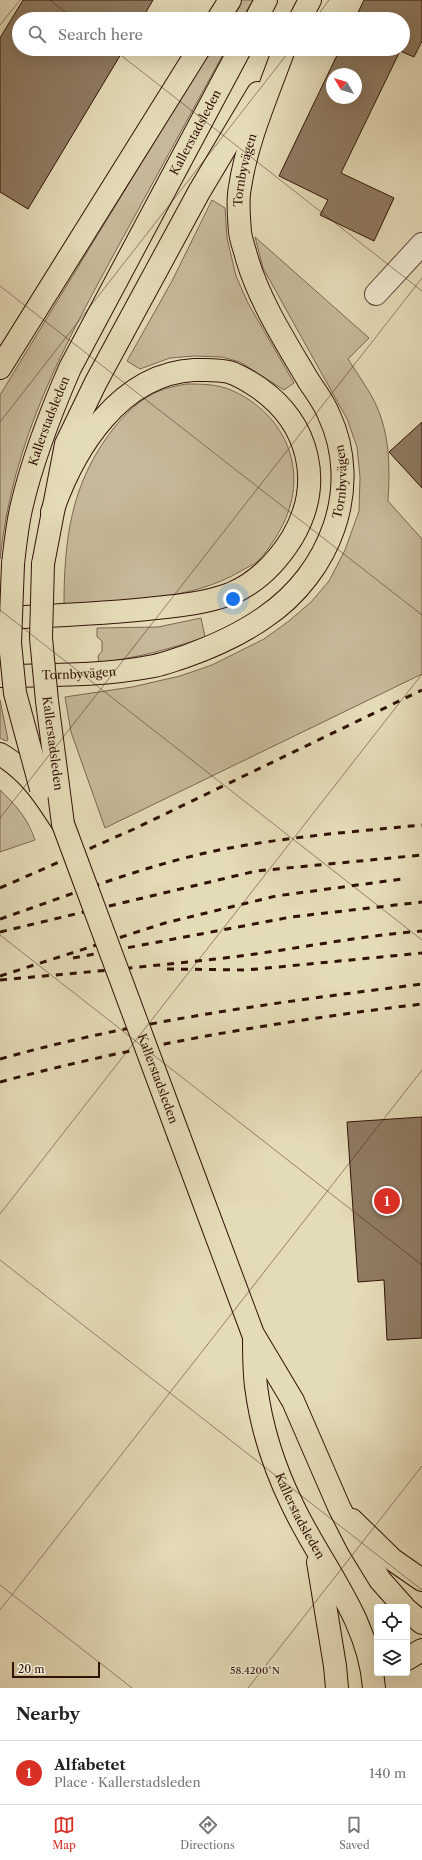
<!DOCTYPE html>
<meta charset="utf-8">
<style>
body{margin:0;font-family:"Libre Caslon Text",serif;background:#f2f2f2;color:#222}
.controls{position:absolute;right:12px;bottom:12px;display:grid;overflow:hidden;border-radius:4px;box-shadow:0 4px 16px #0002}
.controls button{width:36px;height:36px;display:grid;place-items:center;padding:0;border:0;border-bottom:1px solid #e0e0e0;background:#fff;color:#222;font:20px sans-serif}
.compass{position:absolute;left:326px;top:68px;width:36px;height:36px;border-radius:50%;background:#fff;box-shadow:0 4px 16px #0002;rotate:308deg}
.scale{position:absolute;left:12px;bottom:10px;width:88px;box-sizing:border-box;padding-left:4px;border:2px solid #321206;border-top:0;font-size:11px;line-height:14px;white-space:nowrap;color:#321206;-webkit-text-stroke:3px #ede8d0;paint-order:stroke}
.you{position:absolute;left:233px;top:599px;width:14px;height:14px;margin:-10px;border:3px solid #fff;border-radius:50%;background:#1a73e8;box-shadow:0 0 0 6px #1a73e833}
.badge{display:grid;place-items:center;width:26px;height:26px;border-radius:50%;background:#d93025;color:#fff;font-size:13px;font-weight:700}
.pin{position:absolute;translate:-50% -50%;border:2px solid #fff;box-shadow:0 1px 4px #0006}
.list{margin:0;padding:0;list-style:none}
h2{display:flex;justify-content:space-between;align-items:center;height:52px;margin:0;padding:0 16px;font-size:17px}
h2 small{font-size:13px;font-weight:400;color:#767676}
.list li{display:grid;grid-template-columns:26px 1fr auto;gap:12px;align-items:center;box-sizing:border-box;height:64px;padding:0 16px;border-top:1px solid #e0e0e0}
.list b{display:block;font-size:15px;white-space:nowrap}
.list p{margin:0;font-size:13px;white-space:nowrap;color:#767676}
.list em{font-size:13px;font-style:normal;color:#767676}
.icon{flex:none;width:22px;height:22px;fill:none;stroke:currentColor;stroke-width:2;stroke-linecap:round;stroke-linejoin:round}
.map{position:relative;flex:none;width:422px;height:1688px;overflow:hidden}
.search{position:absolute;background:#fff;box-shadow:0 4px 16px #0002;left:12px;right:12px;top:12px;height:44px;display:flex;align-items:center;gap:10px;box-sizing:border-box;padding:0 14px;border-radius:22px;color:#767676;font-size:15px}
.sheet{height:116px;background:#fff}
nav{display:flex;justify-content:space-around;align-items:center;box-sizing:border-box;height:56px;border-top:1px solid #e0e0e0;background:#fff;font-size:11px;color:#767676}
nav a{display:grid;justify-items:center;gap:2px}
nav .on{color:#d93025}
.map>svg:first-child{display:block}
.green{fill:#c6b999;stroke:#7c6650}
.building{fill:#8f7b62;stroke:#321206;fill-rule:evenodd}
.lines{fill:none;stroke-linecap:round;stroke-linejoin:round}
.minor-casing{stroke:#5e4432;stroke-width:24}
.major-casing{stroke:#321206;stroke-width:24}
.minor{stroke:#ede8d0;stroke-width:22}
.major{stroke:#e4dbb7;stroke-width:22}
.rail{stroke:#321206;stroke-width:3;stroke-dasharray:7 7;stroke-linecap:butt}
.major-bridge-casing{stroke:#321206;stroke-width:24;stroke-linecap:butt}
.major-bridge{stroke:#e4dbb7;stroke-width:22}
.ticks{fill:none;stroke:#321206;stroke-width:1;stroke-opacity:0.45}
.labels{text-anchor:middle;stroke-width:3;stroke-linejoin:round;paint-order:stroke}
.street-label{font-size:12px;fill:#321206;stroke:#ede8d0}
.ticks-label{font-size:10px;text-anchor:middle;fill:#321206;stroke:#ede8d0;stroke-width:3;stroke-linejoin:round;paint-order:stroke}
</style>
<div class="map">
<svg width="422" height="1688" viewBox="0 0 422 1688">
<rect width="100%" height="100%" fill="#e4dbb7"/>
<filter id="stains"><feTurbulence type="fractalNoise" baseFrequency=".005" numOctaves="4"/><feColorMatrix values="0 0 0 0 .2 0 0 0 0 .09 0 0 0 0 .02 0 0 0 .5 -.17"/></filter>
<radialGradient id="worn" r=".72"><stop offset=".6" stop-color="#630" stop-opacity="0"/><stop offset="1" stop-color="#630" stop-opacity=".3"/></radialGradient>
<g class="green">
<path d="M240 0H253L242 19H229Z"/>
<path d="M211 49H226C191 114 155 178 120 243 63 348 13 438 0 559V395Z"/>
<path d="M212 200 225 208 227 238 236 276 248 303 294 383 284 390 240 362 222 357 194 356 170 358 140 369 127 361 172 281Z"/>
<path d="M255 237 369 338 348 359C358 375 370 391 377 407 390 437 390 469 388 501L422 539V674L105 828 71 732 65 697 132 687 180 676 212 665 264 639 289 621 311 602 329 581 345 550 359 511 360 477 357 447 347 419 263 268Z"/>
<path d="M186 384C201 384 217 384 231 390 288 415 311 475 280 530 274 541 266 553 257 562 253 565 246 568 241 571 189 602 123 599 64 605 64 539 71 483 113 429 125 414 141 398 159 391 168 387 177 386 186 384Z"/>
<path d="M201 618 205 637C170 649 136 658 99 663L98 656 102 651V641L97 637V628L158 627Z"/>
<path d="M0 700 8 740 6 741 0 738Z"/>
<path d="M0 790C16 805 28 819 35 840L0 852Z"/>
</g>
<g class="building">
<path d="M23 0H153L142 19H19V49H124L28 209 0 192V38Z"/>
<path d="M364 0H422V41L414 57 400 51 341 173 394 198 374 241 320 215 328 200 279 176 340 49H403V19H355ZM332 74H356V98H332Z"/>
<path d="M422 422V488L389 452Z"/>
<path d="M422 1117V1338L387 1340 384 1280 358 1282 347 1122Z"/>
</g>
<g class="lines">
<defs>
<path id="minor" d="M376 294 422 244"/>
<g id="major">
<path d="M218 19 230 0"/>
<path d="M256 19 266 0"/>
<path d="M300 19 310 0"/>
<path d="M0 368 199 49"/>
<path id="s1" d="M13 564C15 546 17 527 21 509 32 460 50 414 70 368L240 49"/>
<path d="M43 564 66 444 96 382 199 192 258 93"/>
<path d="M0 618C49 616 98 614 147 609 175 606 203 604 230 594 257 583 277 562 292 538 324 484 310 424 259 388 250 382 239 375 229 372 218 369 205 370 194 370 120 374 74 448 52 512"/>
<path id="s2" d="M0 676C51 675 103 676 154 666 164 664 174 660 184 657 212 647 241 634 265 617 330 573 363 488 329 415 324 402 315 391 308 380 285 341 260 302 247 259 245 250 241 241 240 232 239 218 237 201 240 187 247 140 268 94 284 49"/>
<path d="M0 754C29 771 45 796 63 824"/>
<path d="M179 1136 253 1334 293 1401 339 1507 358 1544 380 1580 404 1607"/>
<path id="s3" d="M254 1337C254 1353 254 1370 256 1386 261 1426 274 1467 292 1504 321 1566 369 1618 374 1688"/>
<path d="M352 1520 393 1560 422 1580"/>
<path d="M318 1562 335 1666 337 1688"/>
<path d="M407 1610 422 1623"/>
<path d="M407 1659 422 1650"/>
</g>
</defs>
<use href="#minor" class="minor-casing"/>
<use href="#major" class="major-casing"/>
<use href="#minor" class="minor"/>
<use href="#major" class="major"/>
<g class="rail">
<path d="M0 888 134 829 422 690"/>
<path d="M0 919C76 893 155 861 235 847 297 836 360 831 422 825"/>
<path d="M0 932 256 871 422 855"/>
<path d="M73 958 291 917 422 902"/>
<path d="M167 969 247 970 422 953"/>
<path d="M0 976 165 923 276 896 402 879"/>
<path d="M0 980C78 973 155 966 233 957 296 949 358 936 422 931"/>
<path d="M0 1059C138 1020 280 1002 422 984"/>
<path d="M0 1082C138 1045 280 1021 422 1004"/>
</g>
<defs>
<g id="major-bridge">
<path d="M13 564 10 643 15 693 41 789"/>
<path id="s4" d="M43 564 41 638 47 701 63 824 179 1136"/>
</g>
</defs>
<use href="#major-bridge" class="major-bridge-casing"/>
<use href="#major-bridge" class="major-bridge"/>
</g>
<path class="ticks" d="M50 0 74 19M315 19 329 0M0 25 20 0M113 49 422 291M0 286 422 615M0 422 291 49M0 610 422 940M0 818 422 278M0 935 422 1265M0 1214 422 674M0 1260 422 1590M0 1585 132 1688M0 1610 422 1070M248 1688 422 1466"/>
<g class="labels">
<g class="street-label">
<text dy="4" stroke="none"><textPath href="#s1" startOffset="472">Kallerstadsleden</textPath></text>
<text dy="4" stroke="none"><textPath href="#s2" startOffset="774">Tornbyvägen</textPath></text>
<text dy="4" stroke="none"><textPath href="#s1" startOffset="148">Kallerstadsleden</textPath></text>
<text dy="4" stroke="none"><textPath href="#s2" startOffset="438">Tornbyvägen</textPath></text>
<text dy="4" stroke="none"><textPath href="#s2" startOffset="79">Tornbyvägen</textPath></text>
<text dy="4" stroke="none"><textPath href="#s4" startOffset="180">Kallerstadsleden</textPath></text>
<text dy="4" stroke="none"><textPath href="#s4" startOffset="533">Kallerstadsleden</textPath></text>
<text dy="4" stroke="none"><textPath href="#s3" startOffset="187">Kallerstadsleden</textPath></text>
</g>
</g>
<g class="ticks-label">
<text x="255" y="1674">58.4200°N</text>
</g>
<rect width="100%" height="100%" filter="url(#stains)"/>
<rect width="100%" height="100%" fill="url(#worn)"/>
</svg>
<div class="controls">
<button><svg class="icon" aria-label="locate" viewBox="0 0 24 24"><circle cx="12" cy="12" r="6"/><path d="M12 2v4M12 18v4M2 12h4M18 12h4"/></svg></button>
<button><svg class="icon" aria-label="layers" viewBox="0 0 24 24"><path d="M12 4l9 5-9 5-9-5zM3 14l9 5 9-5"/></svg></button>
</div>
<svg class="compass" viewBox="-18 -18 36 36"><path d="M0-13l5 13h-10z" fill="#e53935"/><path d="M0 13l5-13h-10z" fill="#767676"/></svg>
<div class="scale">20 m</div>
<div class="you"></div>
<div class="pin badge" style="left:387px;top:1201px">1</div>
<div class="search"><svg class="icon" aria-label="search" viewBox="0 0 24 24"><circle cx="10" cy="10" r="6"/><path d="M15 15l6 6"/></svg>Search here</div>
</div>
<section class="sheet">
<h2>Nearby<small></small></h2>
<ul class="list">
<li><span class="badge">1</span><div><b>Alfabetet</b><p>Place · Kallerstadsleden</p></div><em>140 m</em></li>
</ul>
</section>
<nav>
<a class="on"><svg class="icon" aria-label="map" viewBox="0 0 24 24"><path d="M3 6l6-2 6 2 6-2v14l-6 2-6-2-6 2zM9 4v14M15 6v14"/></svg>Map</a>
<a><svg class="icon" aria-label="directions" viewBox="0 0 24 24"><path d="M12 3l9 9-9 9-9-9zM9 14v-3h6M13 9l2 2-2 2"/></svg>Directions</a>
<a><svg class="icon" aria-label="saved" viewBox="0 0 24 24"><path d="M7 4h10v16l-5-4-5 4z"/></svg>Saved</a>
</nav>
